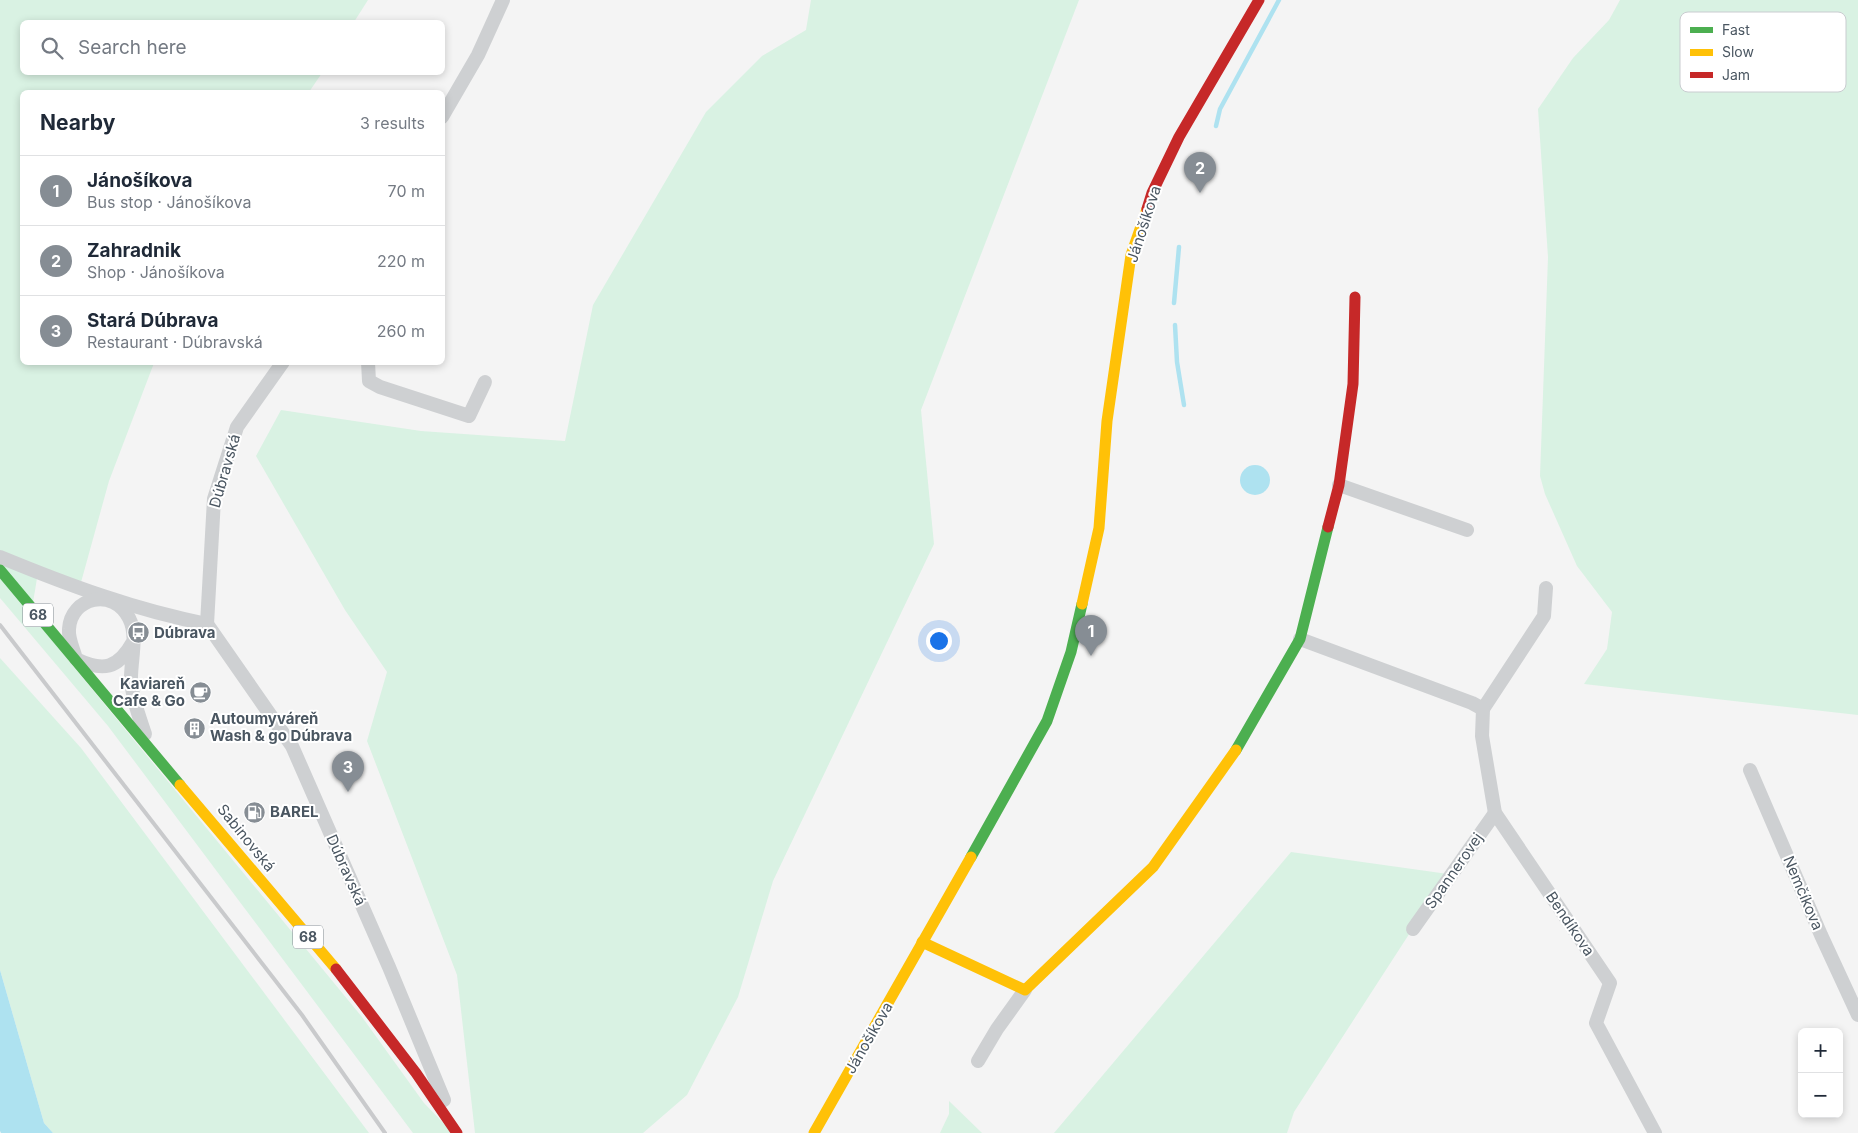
<!DOCTYPE html>
<meta charset="utf-8">
<style>
body{margin:0;font-family:Inter,sans-serif;background:#f2f2f3;color:#1f2937}
.controls{position:absolute;right:15px;bottom:15px;display:grid;overflow:hidden;border-radius:8px;box-shadow:0 2px 8px #0003}
.controls button{width:45px;height:45px;display:grid;place-items:center;padding:0;border:0;border-bottom:1px solid #e0e1e3;background:#fff;color:#1f2937;font:25px sans-serif}
.you{position:absolute;left:938px;top:640px;width:18px;height:18px;margin:-12px;border:4px solid #fff;border-radius:50%;background:#1a73e8;box-shadow:0 0 0 8px #1a73e833}
.badge{display:grid;place-items:center;width:32px;height:32px;border-radius:50%;background:#868d94;color:#fff;font-size:16px;font-weight:700}
.pin{position:absolute;translate:-50% -41px;filter:drop-shadow(0 1px 2px #0008)}
.pin::after{content:'';position:absolute;top:26px;width:18px;height:15px;background:inherit;clip-path:polygon(0 0,100% 0,50% 100%)}
.list{margin:0;padding:0;list-style:none}
h2{display:flex;justify-content:space-between;align-items:center;height:65px;margin:0;padding:0 20px;font-size:21px}
h2 small{font-size:16px;font-weight:400;color:#747a83}
.list li{display:grid;grid-template-columns:32px 1fr auto;gap:15px;align-items:center;box-sizing:border-box;height:70px;padding:0 20px;border-top:1px solid #e0e1e3}
.list b{display:block;font-size:19px;white-space:nowrap}
.list p{margin:0;font-size:16px;white-space:nowrap;color:#747a83}
.list em{font-size:16px;font-style:normal;color:#747a83}
.icon{flex:none;width:28px;height:28px;fill:none;stroke:currentColor;stroke-width:2;stroke-linecap:round;stroke-linejoin:round}
.map{position:relative;flex:none;width:1858px;height:1133px;overflow:hidden}
.search{position:absolute;background:#fff;box-shadow:0 2px 8px #0003;left:20px;top:20px;width:425px;height:55px;display:flex;align-items:center;gap:12px;box-sizing:border-box;padding:0 18px;border-radius:8px;color:#747a83;font-size:19px}
.panel{position:absolute;background:#fff;box-shadow:0 2px 8px #0003;left:20px;top:90px;width:425px;height:275px;border-radius:8px}
.map>svg:first-child{display:block}
.green{fill:#d9f2e3}
.water{fill:#aee2f0}
.lines{fill:none;stroke-linecap:round;stroke-linejoin:round}
.stream{stroke:#aee2f0;stroke-width:4.5}
.street{stroke:#ced0d2;stroke-width:14}
.fast{stroke:#4caf50;stroke-width:11}
.slow{stroke:#ffc107;stroke-width:11}
.jam{stroke:#c62828;stroke-width:11}
.rail{stroke:#c9cacc;stroke-width:4}
.labels{text-anchor:middle;stroke-width:4;stroke-linejoin:round;paint-order:stroke}
.shield{fill:#fff;stroke:#808990;stroke-width:1}
.shield-label{font-size:14px;font-weight:bold;fill:#4a5661}
.street-label{font-size:15px;fill:#4a5661;stroke:#fff}
.poi-label{font-size:15px;font-weight:bold;fill:#4a5661;stroke:#fff;text-anchor:start}
.key{fill:#fff;stroke:#c9ccd0;stroke-width:1}
.key-label{font-size:14px;fill:#4a5661}
</style>
<div class="map">
<svg width="1858" height="1133" viewBox="0 0 1858 1133">
<rect width="100%" height="100%" fill="#f4f4f4"/>
<g class="green">
<path d="M0 0H368L354 22H22V72L322 73 309 92H22V362L154 363 109 481 80 586 38 572 31 615 362 1017 424 1103 453 1133H413L108 726 0 598Z"/>
<path d="M811 0H1079L921 410 934 544 773 881 738 997 687 1095 643 1133H475L457 975 367 741 387 672 345 610 256 456 281 410 421 431 565 441 593 305 706 112 762 56 806 30Z"/>
<path d="M1620 0H1858V715L1584 684 1607 649 1612 612 1577 566 1545 494 1540 476 1548 257 1538 109 1573 58 1609 20Z"/>
<path d="M0 658 81 748 369 1133H53L44 1123 0 970Z"/>
<path d="M1291 852 1448 874 1294 1112 1287 1133H1054Z"/>
<path d="M949 1101 982 1133H940L949 1114Z"/>
</g>
<g class="water">
<circle cx="1255" cy="480" r="15"/>
<path d="M0 970 44 1123 53 1133H1L0 1131Z"/>
</g>
<g class="lines">
<g class="stream">
<path d="M1216 126 1220 109 1279 0"/>
<path d="M1174 303 1179 247"/>
<path d="M1175 325 1177 362 1184 405"/>
</g>
<g class="street">
<path d="M442 117 478 55 503 0"/>
<path d="M283 362 237 427 214 499 207 624 292 746 389 967 444 1100"/>
<path d="M368 362 369 381 380 387 469 416 485 382"/>
<path d="M1339 485 1467 530"/>
<path d="M0 557C68 585 135 610 207 624"/>
<path d="M1546 588 1544 616 1483 709 1482 736 1495 813 1610 983 1596 1023 1655 1133"/>
<path d="M1300 639 1472 703 1483 709"/>
<path d="M133 642C118 669 103 672 76 659 74 650 68 639 69 629 71 597 113 587 129 618 138 635 131 659 131 678 132 698 139 716 145 734"/>
<path d="M1750 770 1821 935 1858 1015"/>
<path d="M1413 929 1495 813"/>
<path d="M978 1061 997 1029 1025 990"/>
</g>
<g class="fast">
<path d="M0 570 180 785"/>
<path d="M1236 750 1300 639 1328 527"/>
<path d="M971 857 1047 721 1071 652 1082 604"/>
</g>
<g class="slow">
<path d="M1082 604 1099 528 1107 421 1131 255 1147 209"/>
<path d="M180 785 336 969"/>
<path d="M922 942 1025 990 1153 867 1236 750"/>
<path d="M814 1133 971 857"/>
</g>
<g class="jam">
<path d="M1147 209 1152 193 1179 137 1259 0"/>
<path d="M1328 527 1339 485 1353 384 1355 297"/>
<path d="M336 969 416 1073 457 1133"/>
</g>
<path class="rail" d="M0 625 302 1015 385 1133"/>
</g>
<defs>
<symbol id="bus-disc" viewBox="-11 -11 22 22"><circle r="9.5" fill="#868d94" stroke="#fff"/><path d="M-5-6H5V4H4V6H2V4H-2V6H-4V4H-5ZM-3.5-4V0h7V-4ZM-3.5 1.2v1.5H-2V1.2ZM2 1.2v1.5H3.5V1.2Z" fill="#fff"/></symbol>
<symbol id="cafe-disc" viewBox="-11 -11 22 22"><circle r="9.5" fill="#868d94" stroke="#fff"/><path d="M-5.5-4.5H6V0H3Q3 3.5 0 3.5H-2.5Q-5.5 3.5-5.5 0ZM3-3.2v2h1.7v-2ZM-6 4.5H4V6H-6Z" fill="#fff"/></symbol>
<symbol id="building-disc" viewBox="-11 -11 22 22"><circle r="9.5" fill="#868d94" stroke="#fff"/><path d="M-4-6H4V6H1V3H-1V6H-4ZM-2.5-4.3h1.7v1.8h-1.7ZM.8-4.3h1.7v1.8H.8ZM-2.5-1h1.7V.8h-1.7ZM.8-1h1.7V.8H.8Z" fill="#fff"/></symbol>
<symbol id="fuel-disc" viewBox="-11 -11 22 22"><circle r="9.5" fill="#868d94" stroke="#fff"/><path d="M-5.5-6h7V0h2V4h1.3V-2.5L3-4.5l.8-.8L6-3V5H2.5V1h-1V6h-7ZM-4.2-4.7v3.2H.2V-4.7Z" fill="#fff"/></symbol>
</defs>
<g fill-rule="evenodd">
<use href="#bus-disc" x="126" y="620" width="25" height="25"/>
<use href="#cafe-disc" x="188" y="680" width="25" height="25"/>
<use href="#building-disc" x="182" y="716" width="25" height="25"/>
<use href="#fuel-disc" x="242" y="800" width="25" height="25"/>
</g>
<g class="labels">
<g class="shield">
<rect x="23" y="603.5" width="30" height="23" rx="4"/>
<rect x="293" y="925.5" width="30" height="23" rx="4"/>
</g>
<g class="shield-label">
<text x="38" y="620">68</text>
<text x="308" y="942">68</text>
</g>
<g class="street-label">
<text transform="translate(1144 224) rotate(-72)" y="5">Jánošíkova</text>
<text transform="translate(225 471) rotate(-74)" y="5">Dúbravská</text>
<text transform="translate(246 838) rotate(51)" y="5">Sabinovská</text>
<text transform="translate(346 870) rotate(66)" y="5">Dúbravská</text>
<text transform="translate(1454 871) rotate(-55)" y="5">Spannerovej</text>
<text transform="translate(1803 893) rotate(67)" y="5">Nemčíkova</text>
<text transform="translate(1570 924) rotate(56)" y="5">Bendíkova</text>
<text transform="translate(869 1038) rotate(-60)" y="5">Jánošíkova</text>
</g>
<g class="poi-label">
<text x="154" y="638">Dúbrava</text>
<text x="185" y="689" text-anchor="end">Kaviareň<tspan x="185" dy="17">Cafe &amp; Go</tspan></text>
<text x="210" y="724">Autoumyváreň<tspan x="210" dy="17">Wash &amp; go Dúbrava</tspan></text>
<text x="270" y="817">BAREL</text>
</g>
</g>
<rect x="1680" y="12" width="166" height="80" rx="8" class="key"/>
<rect x="1690" y="27" width="23" height="6" fill="#4caf50"/>
<rect x="1690" y="49" width="23" height="7" fill="#ffc107"/>
<rect x="1690" y="72" width="23" height="6" fill="#c62828"/>
<g class="key-label">
<text x="1722" y="35">Fast</text>
<text x="1722" y="57">Slow</text>
<text x="1722" y="80">Jam</text>
</g>
</svg>
<div class="controls">
<button>+</button>
<button>−</button>
</div>
<div class="you"></div>
<div class="pin badge" style="left:1091px;top:656px">1</div>
<div class="pin badge" style="left:1200px;top:193px">2</div>
<div class="pin badge" style="left:348px;top:792px">3</div>
<div class="search"><svg class="icon" aria-label="search" viewBox="0 0 24 24"><circle cx="10" cy="10" r="6"/><path d="M15 15l6 6"/></svg>Search here</div>
<section class="panel">
<h2>Nearby<small>3 results</small></h2>
<ul class="list">
<li><span class="badge">1</span><div><b>Jánošíkova</b><p>Bus stop · Jánošíkova</p></div><em>70 m</em></li>
<li><span class="badge">2</span><div><b>Zahradnik</b><p>Shop · Jánošíkova</p></div><em>220 m</em></li>
<li><span class="badge">3</span><div><b>Stará Dúbrava</b><p>Restaurant · Dúbravská</p></div><em>260 m</em></li>
</ul>
</section>
</div>
